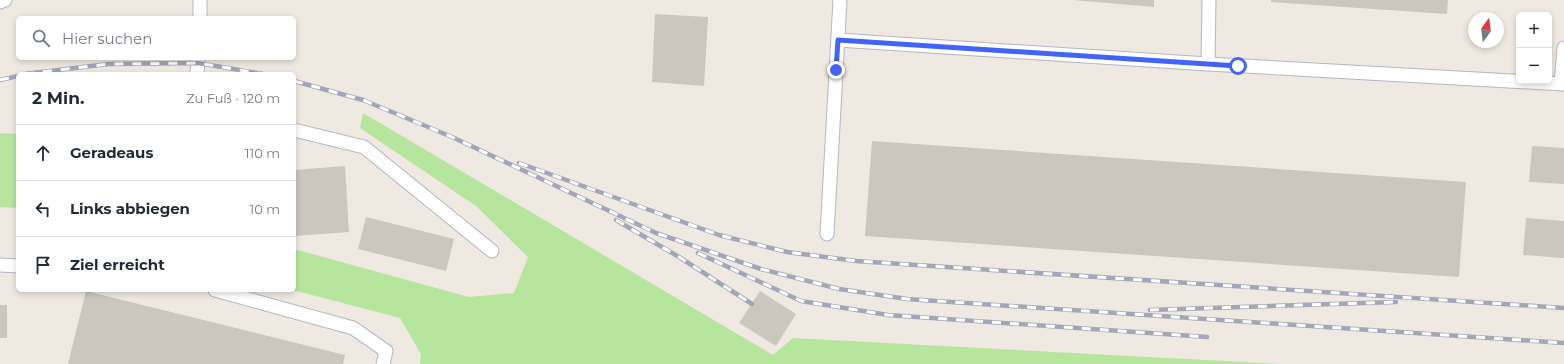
<!DOCTYPE html>
<html lang="de">
<meta charset="utf-8">
<style>
body{margin:0;font-family:Montserrat,sans-serif;background:#f6f6f7;color:#1f2937}
.controls{position:absolute;right:12px;top:12px;display:grid;overflow:hidden;border-radius:6px;box-shadow:0 2px 6px #0003}
.controls button{width:36px;height:36px;display:grid;place-items:center;padding:0;border:0;border-bottom:1px solid #e0e1e3;background:#fff;color:#1f2937;font:20px sans-serif}
.compass{position:absolute;left:1468px;top:12px;width:36px;height:36px;border-radius:50%;background:#fff;box-shadow:0 2px 6px #0003;rotate:14deg}
.stop{position:absolute;width:12px;height:12px;margin:-9px;border:3px solid #4264fb;border-radius:50%;background:#fff}
.stop.end{background:#4264fb;border-color:#fff;box-shadow:0 1px 4px #0008}
.list{margin:0;padding:0;list-style:none}
h2{display:flex;justify-content:space-between;align-items:center;height:52px;margin:0;padding:0 16px;font-size:17px}
h2 small{font-size:13px;font-weight:400;color:#747a83}
.list li{display:grid;grid-template-columns:26px 1fr auto;gap:12px;align-items:center;box-sizing:border-box;height:56px;padding:0 16px;border-top:1px solid #e0e1e3}
.list b{display:block;font-size:15px;white-space:nowrap}
.list em{font-size:13px;font-style:normal;color:#747a83}
.icon{flex:none;width:22px;height:22px;fill:none;stroke:currentColor;stroke-width:2;stroke-linecap:round;stroke-linejoin:round}
.map{position:relative;flex:none;width:1564px;height:364px;overflow:hidden}
.search{position:absolute;background:#fff;box-shadow:0 2px 6px #0003;left:16px;top:16px;width:280px;height:44px;display:flex;align-items:center;gap:10px;box-sizing:border-box;padding:0 14px;border-radius:6px;color:#747a83;font-size:15px}
.panel{position:absolute;background:#fff;box-shadow:0 2px 6px #0003;left:16px;top:72px;width:280px;height:220px;border-radius:6px}
.map>svg:first-child{display:block}
.green{fill:#b6e59e}
.building{fill:#cbc7bf}
.lines{fill:none;stroke-linecap:round;stroke-linejoin:round}
.lane-casing{stroke:#b4b7c1;stroke-width:15}
.lane{stroke:#fff;stroke-width:13}
.rail-casing{stroke:#a3a6b8;stroke-width:4.5}
.rail{stroke:#fff;stroke-width:3;stroke-dasharray:9;stroke-linecap:butt}
.route{stroke:#4264fb;stroke-width:5}
</style>
<div class="map">
<svg width="1564" height="364" viewBox="0 0 1564 364">
<rect width="100%" height="100%" fill="#efe9e1"/>
<g class="green">
<path d="M363 113 773 355 793 338 1280 364H420L421 354 400 318 293 290 294 249 469 297 514 293 528 257 476 206 360 128Z"/>
<path d="M0 133 18 134V208L0 207Z"/>
</g>
<g class="building">
<path d="M1073 0H1154V7Z"/>
<path d="M1271 0H1448L1447 14 1271 2Z"/>
<path d="M655 14 708 17 704 86 652 82Z"/>
<path d="M872 141 1466 182 1459 277 865 236Z"/>
<path d="M1532 146 1564 148V184L1529 182Z"/>
<path d="M345 166 349 232 294 236V170Z"/>
<path d="M366 217 454 239 446 271 358 249Z"/>
<path d="M1526 218 1564 221V258L1523 255Z"/>
<path d="M86 291 345 355 343 364H68Z"/>
<path d="M760 291 796 314 776 346 739 323Z"/>
<rect x="0" y="305" width="7" height="33"/>
</g>
<g class="lines">
<defs>
<g id="lane">
<path d="M0 2 5 0"/>
<path d="M200 18V0"/>
<path d="M838 40 1208 64 1564 84"/>
<path d="M1208 64 1209 0"/>
<path d="M197 74 198 58"/>
<path d="M1561 84 1564 48"/>
<path d="M294 130 364 147 492 251"/>
<path d="M827 234 840 0"/>
<path d="M0 265 18 266"/>
<path d="M215 290 353 328 386 351 383 364"/>
</g>
</defs>
<use href="#lane" class="lane-casing"/>
<use href="#lane" class="lane"/>
<defs>
<g id="rail">
<path d="M25 74 108 64 198 63 263 74"/>
<path d="M0 80 18 76"/>
<path d="M294 81 363 100 452 137 656 233 761 269 839 289 907 299 1564 343"/>
<path d="M519 163 719 235 787 252 856 261 1564 308"/>
<path d="M616 220 679 257 752 304"/>
<path d="M698 253 801 301 888 315 1207 337"/>
<path d="M1150 310 1396 302"/>
</g>
</defs>
<use href="#rail" class="rail-casing"/>
<use href="#rail" class="rail"/>
</g>
<g class="lines">
<path class="route" d="M836 70 838 40 1238 66"/>
</g>
</svg>
<div class="controls">
<button>+</button>
<button>−</button>
</div>
<svg class="compass" viewBox="-18 -18 36 36"><path d="M0-13l5 13h-10z" fill="#e53935"/><path d="M0 13l5-13h-10z" fill="#747a83"/></svg>
<div class="stop" style="left:1238px;top:66px"></div>
<div class="stop end" style="left:836px;top:70px"></div>
<div class="search"><svg class="icon" aria-label="search" viewBox="0 0 24 24"><circle cx="10" cy="10" r="6"/><path d="M15 15l6 6"/></svg>Hier suchen</div>
<section class="panel">
<h2>2 Min.<small>Zu Fuß · 120 m</small></h2>
<ul class="list">
<li><svg class="icon" aria-label="ahead" viewBox="0 0 24 24"><path d="M12 20V5M6 11l6-6 6 6"/></svg><div><b>Geradeaus</b></div><em>110 m</em></li>
<li><svg class="icon" aria-label="left" viewBox="0 0 24 24"><path d="M17 20v-9H6M10 6l-5 5 5 5"/></svg><div><b>Links abbiegen</b></div><em>10 m</em></li>
<li><svg class="icon" aria-label="arrive" viewBox="0 0 24 24"><path d="M6 21V4h12l-3 4 3 4H6"/></svg><div><b>Ziel erreicht</b></div></li>
</ul>
</section>
</div>
